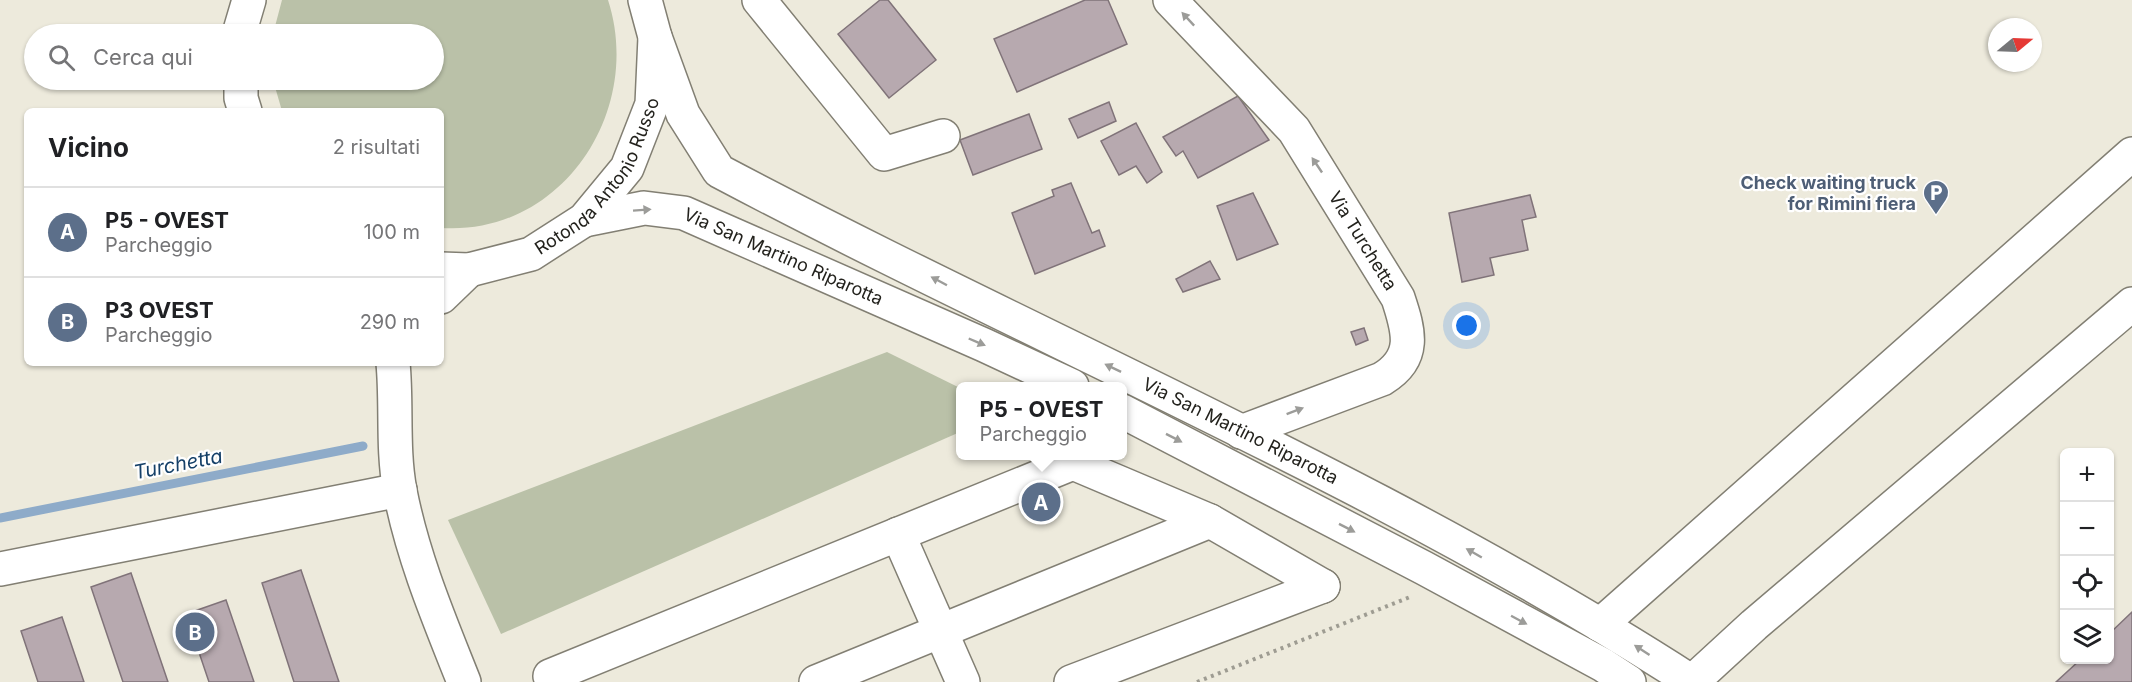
<!DOCTYPE html>
<html lang="it">
<meta charset="utf-8">
<style>
body{margin:0;font-family:Inter,sans-serif;background:#f6f6f6;color:#202124}
.controls{position:absolute;right:18px;bottom:18px;display:grid;overflow:hidden;border-radius:9px;box-shadow:0 2px 4px #0004}
.controls button{width:54px;height:54px;display:grid;place-items:center;padding:0;border:0;border-bottom:2px solid #e0e0e0;background:#fff;color:#202124;font:30px sans-serif}
.compass{position:absolute;left:1988px;top:18px;width:54px;height:54px;border-radius:50%;background:#fff;box-shadow:0 2px 4px #0004;rotate:71deg}
.you{position:absolute;left:1467px;top:326px;width:21px;height:21px;margin:-15px;border:4px solid #fff;border-radius:50%;background:#1a73e8;box-shadow:0 0 0 9px #1a73e833}
.badge{display:grid;place-items:center;width:39px;height:39px;border-radius:50%;background:#1a73e8;color:#fff;font-size:20px;font-weight:700}
.pin{position:absolute;translate:-50% -50%;border:3px solid #fff;box-shadow:0 2px 6px #0006}
.popup{position:absolute;left:956px;top:382px;width:171px;height:78px;box-sizing:border-box;display:grid;place-content:center;border-radius:9px;background:#fff;filter:drop-shadow(0 2px 4px #0005);font-size:20px;white-space:nowrap;color:#757577}
.popup b{font-size:22px;color:#202124}
.popup::after{content:'';position:absolute;left:50%;top:100%;margin-left:-12px;border:12px solid transparent;border-top-color:#fff}
.list{margin:0;padding:0;list-style:none}
h2{display:flex;justify-content:space-between;align-items:center;height:78px;margin:0;padding:0 24px;font-size:26px}
h2 small{font-size:20px;font-weight:400;color:#757577}
.list li{display:grid;grid-template-columns:39px 1fr auto;gap:18px;align-items:center;box-sizing:border-box;height:90px;padding:0 24px;border-top:2px solid #e0e0e0}
.list b{display:block;font-size:22px;white-space:nowrap}
.list p{margin:0;font-size:20px;white-space:nowrap;color:#757577}
.list em{font-size:20px;font-style:normal;color:#757577}
.icon{flex:none;width:33px;height:33px;fill:none;stroke:currentColor;stroke-width:2;stroke-linecap:round;stroke-linejoin:round}
.map{position:relative;flex:none;width:2132px;height:682px;overflow:hidden}
.search{position:absolute;background:#fff;box-shadow:0 2px 4px #0004;left:24px;top:24px;width:420px;height:66px;display:flex;align-items:center;gap:15px;box-sizing:border-box;padding:0 21px;border-radius:33px;color:#757577;font-size:22px}
.panel{position:absolute;background:#fff;box-shadow:0 2px 4px #0004;left:24px;top:108px;width:420px;height:258px;border-radius:9px}
.map>svg:first-child{display:block}
.green{fill:#bac1a8}
.lines{fill:none;stroke-linecap:round;stroke-linejoin:round}
.stream{stroke:#8eabc9;stroke-width:9}
.building{fill:#b7a9af;stroke:#807379;stroke-width:1.5}
.minor-casing{stroke:#827f73;stroke-width:36}
.path{stroke:#9e9c92;stroke-width:4;stroke-dasharray:3 4.5;stroke-linecap:butt}
.minor{stroke:#fff;stroke-width:33}
.oneway{fill:#9c9c99}
.labels{text-anchor:middle;stroke-width:4.5;stroke-linejoin:round;paint-order:stroke}
.street-label{font-size:18px;fill:#23221d;stroke:#fff}
.service-label{font-size:18px;font-weight:bold;fill:#4e5e75;stroke:#fff;text-anchor:end}
.water-label{font-size:20px;font-style:italic;fill:#154068;stroke:#fff}
</style>
<div class="map">
<svg width="2132" height="682" viewBox="0 0 2132 682">
<rect width="100%" height="100%" fill="#edeadc"/>
<g class="green">
<path d="M282 0H608C644 111 562 236 441 228V111H282L273 80H434V34H273Z"/>
<path d="M887 352 960 388V432L501 634 448 520Z"/>
</g>
<g class="lines">
<path class="stream" d="M0 518 363 446"/>
</g>
<g class="building">
<path d="M880 0H888L936 60 889 98 838 34Z"/>
<path d="M1085 0H1108L1127 44 1017 92 994 39Z"/>
<path d="M1238 96 1269 140 1198 178 1183 151 1176 156 1163 137Z"/>
<path d="M1109 102 1116 121 1078 138 1069 119Z"/>
<path d="M1029 114 1042 149 973 175 960 140Z"/>
<path d="M1136 123 1162 172 1147 183 1136 166 1119 175 1101 141Z"/>
<path d="M1071 183 1092 233 1099 230 1105 246 1035 274 1012 213 1054 196 1052 190Z"/>
<path d="M1253 193 1278 244 1237 260 1217 206Z"/>
<path d="M1530 195 1536 217 1522 220 1528 250 1490 258 1494 275 1462 282 1449 213Z"/>
<path d="M1210 261 1220 279 1183 292 1176 279Z"/>
<path d="M1364 328 1368 340 1356 345 1351 332Z"/>
<path d="M301 570 339 682H294L262 583Z"/>
<path d="M131 573 168 682H123L91 587Z"/>
<path d="M226 600 254 682H209L186 614Z"/>
<path d="M2132 612V682H2056L2080 660H2110V633Z"/>
<path d="M62 617 84 682H38L21 631Z"/>
</g>
<g class="lines">
<defs>
<g id="minor">
<path d="M759 0 884 154 943 136"/>
<path id="s1" d="M1170 0 1294 130 1398 298C1409 331 1417 358 1382 379L1241 432"/>
<path d="M239 34 249 0"/>
<path id="s2" d="M655 37 683 114 719 171C1042 342 1384 483 1692 682"/>
<path d="M241 80V98L245 111"/>
<path id="s3" d="M584 220 644 208 684 213 984 345 1072 386"/>
<path id="s4" d="M441 269 469 270 531 254 584 220 627 168 652 104 655 37 645 0"/>
<path d="M441 297 469 270"/>
<path d="M393 363C397 405 392 449 400 491 413 558 439 619 464 682"/>
<path d="M1122 411 1424 568 1603 665 1629 682"/>
<path d="M898 534 963 682"/>
<path d="M0 569 400 490"/>
<path d="M1600 625 2132 154"/>
<path d="M552 682 550 676 1073 463 1210 521 1323 586"/>
<path d="M816 682 1210 521"/>
<path d="M1071 682 1323 586"/>
<path d="M1692 682 1754 625 2132 304"/>
</g>
</defs>
<use href="#minor" class="minor-casing"/>
<path class="path" d="M1197 682 1410 597"/>
<use href="#minor" class="minor"/>
</g>
<defs><path id="oneway-solid" d="M-6-.8H1V-3.2L6.5 0L1 3.2V.8H-6Z" transform="scale(1.5)"/></defs>
<g class="oneway">
<use href="#oneway-solid" transform="translate(1188 19) rotate(-133)"/>
<use href="#oneway-solid" transform="translate(1317 165) rotate(-124)"/>
<use href="#oneway-solid" transform="translate(642 210) rotate(-4)"/>
<use href="#oneway-solid" transform="translate(939 281) rotate(-152)"/>
<use href="#oneway-solid" transform="translate(977 342) rotate(23)"/>
<use href="#oneway-solid" transform="translate(1113 368) rotate(-154)"/>
<use href="#oneway-solid" transform="translate(1295 411) rotate(-21)"/>
<use href="#oneway-solid" transform="translate(1174 438) rotate(27)"/>
<use href="#oneway-solid" transform="translate(1347 528) rotate(27)"/>
<use href="#oneway-solid" transform="translate(1474 553) rotate(-150)"/>
<use href="#oneway-solid" transform="translate(1519 620) rotate(28)"/>
<use href="#oneway-solid" transform="translate(1642 650) rotate(-147)"/>
</g>
<defs>
<symbol id="parking-pin" viewBox="-11 -11 22 30"><path d="M0 17L-7.5 6A9.5 9.5 0 1 1 7.5 6Z" fill="#5c6f8a" stroke="#fff"/><path d="M-3.5-5.5H1a3.5 3.5 0 0 1 0 7H-1V5.5H-3.5ZM-1-3.4V-.6H.8a1.4 1.4 0 0 0 0-2.8Z" fill="#fff"/></symbol>
</defs>
<g fill-rule="evenodd">
<use href="#parking-pin" x="1921" y="178" width="30" height="40"/>
</g>
<g class="labels">
<g class="street-label">
<text dy="6" stroke="none"><textPath href="#s4" startOffset="198">Rotonda Antonio Russo</textPath></text>
<text dy="6" stroke="none"><textPath href="#s1" startOffset="310">Via Turchetta</textPath></text>
<text dy="6" stroke="none"><textPath href="#s3" startOffset="210">Via San Martino Riparotta</textPath></text>
<text dy="6" stroke="none"><textPath href="#s2" startOffset="732">Via San Martino Riparotta</textPath></text>
</g>
<g class="service-label">
<text x="1916" y="189">Check waiting truck<tspan x="1916" dy="21">for Rimini fiera</tspan></text>
</g>
<g class="water-label">
<text transform="translate(178 464) rotate(-11)" y="7">Turchetta</text>
</g>
</g>
</svg>
<div class="controls">
<button>+</button>
<button>−</button>
<button><svg class="icon" aria-label="locate" viewBox="0 0 24 24"><circle cx="12" cy="12" r="6"/><path d="M12 2v4M12 18v4M2 12h4M18 12h4"/></svg></button>
<button><svg class="icon" aria-label="layers" viewBox="0 0 24 24"><path d="M12 4l9 5-9 5-9-5zM3 14l9 5 9-5"/></svg></button>
</div>
<svg class="compass" viewBox="-18 -18 36 36"><path d="M0-13l5 13h-10z" fill="#e53935"/><path d="M0 13l5-13h-10z" fill="#757577"/></svg>
<div class="you"></div>
<div class="pin badge" style="left:1041px;top:502px;background:#5c6f8a">A</div>
<div class="popup"><b>P5 - OVEST</b>Parcheggio</div>
<div class="pin badge" style="left:195px;top:632px;background:#5c6f8a">B</div>
<div class="search"><svg class="icon" aria-label="search" viewBox="0 0 24 24"><circle cx="10" cy="10" r="6"/><path d="M15 15l6 6"/></svg>Cerca qui</div>
<section class="panel">
<h2>Vicino<small>2 risultati</small></h2>
<ul class="list">
<li><span class="badge" style="background:#5c6f8a">A</span><div><b>P5 - OVEST</b><p>Parcheggio</p></div><em>100 m</em></li>
<li><span class="badge" style="background:#5c6f8a">B</span><div><b>P3 OVEST</b><p>Parcheggio</p></div><em>290 m</em></li>
</ul>
</section>
</div>
